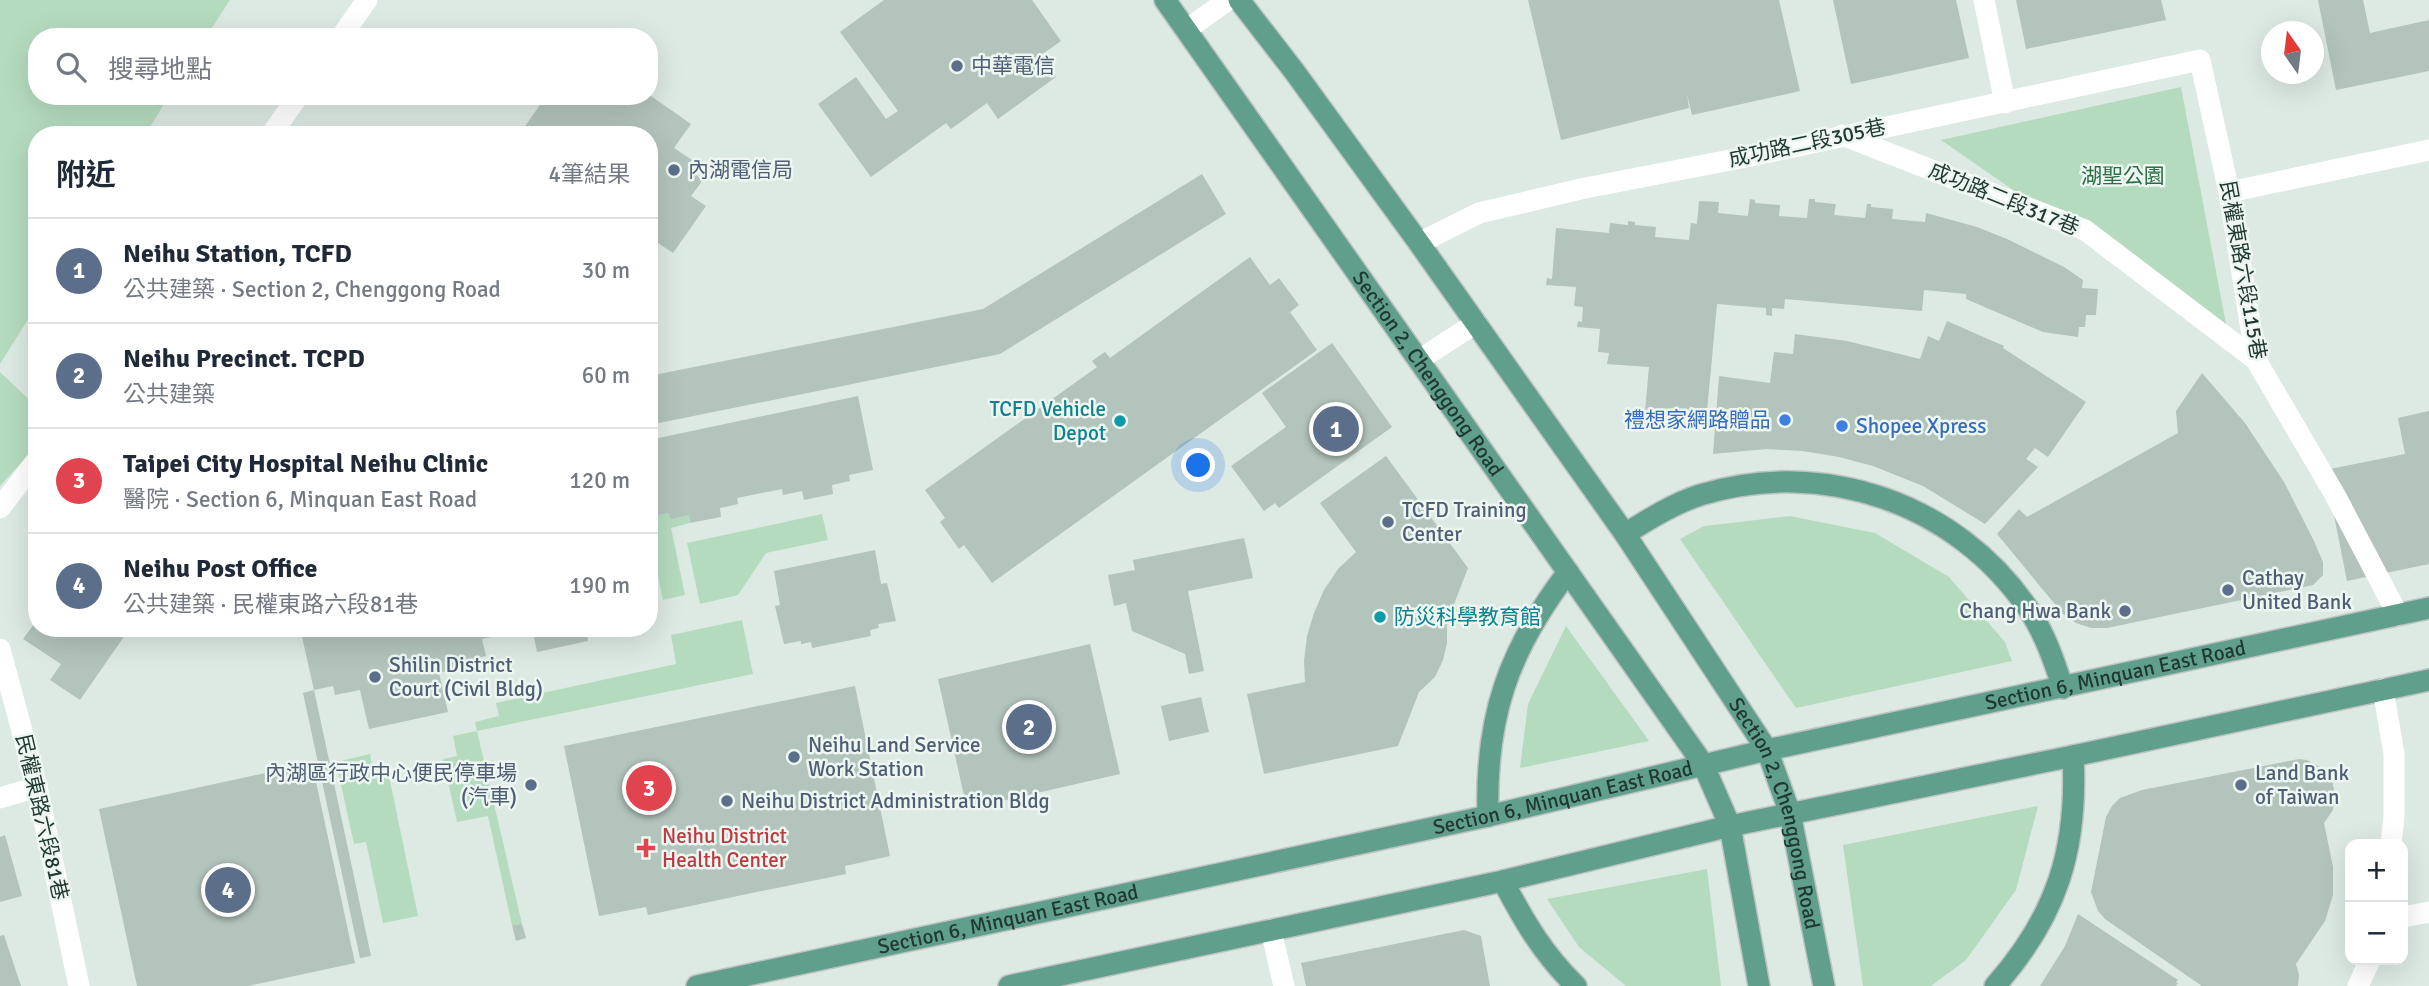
<!DOCTYPE html>
<html lang="zh-TW">
<meta charset="utf-8">
<style>
body{margin:0;font-family:Signika,"Noto Sans TC",sans-serif;background:#f6f6f7;color:#1f2937}
.controls{position:absolute;right:21px;bottom:21px;display:grid;overflow:hidden;border-radius:14px;box-shadow:0 7px 28px #0002}
.controls button{width:63px;height:63px;display:grid;place-items:center;padding:0;border:0;border-bottom:2px solid #e0e1e3;background:#fff;color:#1f2937;font:35px sans-serif}
.compass{position:absolute;left:2261px;top:21px;width:63px;height:63px;border-radius:50%;background:#fff;box-shadow:0 7px 28px #0002;rotate:346deg}
.you{position:absolute;left:1199px;top:466px;width:24px;height:24px;margin:-18px;border:5px solid #fff;border-radius:50%;background:#1a73e8;box-shadow:0 0 0 10px #1a73e833}
.badge{display:grid;place-items:center;width:46px;height:46px;border-radius:50%;background:#0b8043;color:#fff;font-size:23px;font-weight:700}
.pin{position:absolute;translate:-50% -50%;border:4px solid #fff;box-shadow:0 2px 7px #0006}
.list{margin:0;padding:0;list-style:none}
h2{display:flex;justify-content:space-between;align-items:center;height:91px;margin:0;padding:0 28px;font-size:30px}
h2 small{font-size:23px;font-weight:400;color:#747a83}
.list li{display:grid;grid-template-columns:46px 1fr auto;gap:21px;align-items:center;box-sizing:border-box;height:105px;padding:0 28px;border-top:2px solid #e0e1e3}
.list b{display:block;font-size:26px;white-space:nowrap}
.list p{margin:0;font-size:23px;white-space:nowrap;color:#747a83}
.list em{font-size:23px;font-style:normal;color:#747a83}
.icon{flex:none;width:38px;height:38px;fill:none;stroke:currentColor;stroke-width:2;stroke-linecap:round;stroke-linejoin:round}
.map{position:relative;flex:none;width:2429px;height:986px;overflow:hidden}
.search{position:absolute;background:#fff;box-shadow:0 7px 28px #0002;left:28px;top:28px;width:630px;height:77px;display:flex;align-items:center;gap:18px;box-sizing:border-box;padding:0 24px;border-radius:28px;color:#747a83;font-size:26px}
.panel{position:absolute;background:#fff;box-shadow:0 7px 28px #0002;left:28px;top:126px;width:630px;height:511px;border-radius:28px}
.map>svg:first-child{display:block}
.green{fill:#b5dbbe}
.building{fill:#b2c4bc}
.lines{fill:none;stroke-linecap:round;stroke-linejoin:round}
.major-casing{stroke:#bcc3c1;stroke-width:24}
.minor{stroke:#fff;stroke-width:21}
.major{stroke:#619f8d;stroke-width:21}
.service-dot{fill:#5c6f8a;stroke:#edf6f1;stroke-width:2.5}
.shop-dot{fill:#3f7fe0;stroke:#edf6f1;stroke-width:2.5}
.culture-dot{fill:#0f9aa8;stroke:#edf6f1;stroke-width:2.5}
.health-dot{fill:#e0444e;stroke:#edf6f1;stroke-width:2.5}
.labels{text-anchor:middle;stroke-width:5;stroke-linejoin:round;paint-order:stroke}
.service-label{font-size:21px;fill:#4e5e75;stroke:#edf6f1;text-anchor:start}
.street-label{font-size:21px;fill:#1f3831;stroke:#edf6f1}
.park-label{font-size:21px;fill:#296f42;stroke:#edf6f1}
.culture-label{font-size:21px;fill:#0d838f;stroke:#edf6f1;text-anchor:end}
.shop-label{font-size:21px;fill:#366cbe;stroke:#edf6f1;text-anchor:end}
.health-label{font-size:21px;fill:#be3a42;stroke:#edf6f1;text-anchor:start}
</style>
<div class="map">
<svg width="2429" height="986" viewBox="0 0 2429 986">
<rect width="100%" height="100%" fill="#dde9e3"/>
<g class="green">
<path d="M0 0H230L206 37H37V96H169L145 135H37V305L0 364Z"/>
<path d="M2181 87 2229 340 1941 140Z"/>
<path d="M0 372 37 407V445L0 486Z"/>
<path d="M669 513 689 515 690 523 671 528 685 595 663 600 649 532V517Z"/>
<path d="M822 514 828 540 766 553 738 595 700 604 687 543Z"/>
<path d="M1790 516 1875 533 1949 577 2005 642 2012 661 1796 708 1680 539 1704 526Z"/>
<path d="M742 620 753 674 477 731 522 924 512 925 488 816 457 822 443 759 457 756 453 736 477 731 475 722 499 716 496 703 676 664 671 635Z"/>
<path d="M1566 626 1649 741 1520 768 1528 704Z"/>
<path d="M370 754 373 774 388 771 418 916 383 923 366 842 354 844 336 762Z"/>
<path d="M2038 806 2016 890 1966 960 1931 986H1863L1843 845Z"/>
<path d="M1707 869 1721 986H1626L1579 947 1547 899Z"/>
</g>
<g class="building">
<path d="M884 0H1032L1061 41 1041 55 1056 77 998 119 987 103 951 129 946 123 871 177 818 104 856 77 886 119 898 111 840 32Z"/>
<path d="M1528 0H1779L1800 91 1692 115 1687 94 1689 108 1561 140Z"/>
<path d="M1833 0H1956L1969 58 1851 84Z"/>
<path d="M2016 0H2161L2166 20 2026 49Z"/>
<path d="M2318 0H2363L2370 33 2429 20V71L2336 90Z"/>
<path d="M546 96H651L691 124 674 148 701 166 695 174 703 180 691 196 706 206 673 253 658 243 649 255V135H519Z"/>
<path d="M1202 174 1226 214 1000 354 649 425V376L983 309Z"/>
<path d="M1750 199 1755 200V203L1780 205 1779 216 1807 218 1809 199H1815V202L1836 204 1834 215 1865 218 1867 204H1871V207L1893 209 1892 219 1925 222 1926 213 1977 227 2007 239 2064 267 2083 280 2082 288 2098 289 2096 315H2086L2085 327H2079L2078 337 2043 332 1966 299V294L1924 290 1922 311 1785 299 1784 309 1772 308V316L1766 315V308L1717 304 1706 422 1679 419 1678 424 1657 422 1658 417 1642 416 1643 411H1645L1649 367 1607 364 1609 353 1598 352 1600 329 1577 327 1578 321 1582 322 1583 307 1574 306 1576 287 1546 285 1547 278 1552 279 1556 228 1609 233 1610 223 1628 225V221L1635 222V225L1656 227 1655 237 1689 240 1691 223 1697 224 1699 201 1719 202 1718 213 1748 216Z"/>
<path d="M1250 257 1270 285 1279 278 1299 305 1290 312 1317 350 992 583 964 545 959 549 940 522 945 518 925 490 1097 367 1092 361 1105 352 1110 358Z"/>
<path d="M1947 321 2004 346 2003 348 2086 402 2048 457 2035 448 2026 459 2038 467 1985 524 1923 486 1873 466 1839 457 1803 451 1766 449 1713 454 1719 376 1770 383 1774 352 1793 354 1795 334 1847 341 1920 359 1928 336 1939 341Z"/>
<path d="M1332 343 1392 427 1279 508 1275 503 1264 511 1231 466 1286 427 1262 393Z"/>
<path d="M2202 373 2245 423 2284 482 2314 541 2323 562V575L2313 585 2107 628H2091L2076 623 2063 614 1997 534 2019 509 2027 517 2178 433 2176 411Z"/>
<path d="M858 396 873 470 849 475 850 481 832 485 833 494 804 500 802 491 783 495 782 489 737 498 738 504 720 508 721 517 690 523 689 515 671 519 669 513 649 517V440Z"/>
<path d="M2429 411V564L2347 581 2325 470 2405 454 2398 418Z"/>
<path d="M1386 456 1468 568 1447 622V643L1443 660 1435 677 1419 692 1398 746 1264 774 1247 694 1305 682 1304 661 1307 636 1314 613 1324 590 1338 569 1356 552 1320 503Z"/>
<path d="M1244 538 1253 578 1188 591 1204 671 1189 674 1185 654 1132 631 1126 603 1114 606 1108 575 1135 570 1133 560Z"/>
<path d="M875 550 881 584 887 583 896 621 878 624 879 628 870 630 871 636 812 648 811 642 801 644V641L784 644 775 606 780 605 774 571Z"/>
<path d="M37 620V628H130L80 700 50 680 61 664 23 639Z"/>
<path d="M300 628H527L528 629 482 639 486 656 463 661 464 667 439 673 448 712 369 729 360 690 335 695 333 686 314 690Z"/>
<path d="M532 628H586L588 641 537 652Z"/>
<path d="M1090 644 1120 774 967 809 938 679Z"/>
<path d="M855 686 890 856 845 866 846 874 747 894 648 915 646 907 599 916 564 746Z"/>
<path d="M314 690 371 956 360 958 303 693Z"/>
<path d="M1201 697 1209 732 1169 741 1161 706Z"/>
<path d="M2299 759 2307 760 2322 768 2332 781 2335 794 2333 810 2324 823 2333 867V895L2325 921 2296 964 2299 975 2298 986H2202L2105 919 2098 911 2091 892 2106 817 2112 806 2120 798 2142 790Z"/>
<path d="M312 763 355 963 248 986H137L99 809Z"/>
<path d="M5 835 22 896 0 902V837Z"/>
<path d="M2078 914 2178 980 2176 982 2178 983 2176 986H2040L2065 946Z"/>
<path d="M522 924 526 938 516 941 512 925Z"/>
<path d="M1464 930 1481 936 1490 986H1306L1301 963Z"/>
<path d="M4 935 21 986H0V936Z"/>
</g>
<g class="lines">
<defs>
<g id="major">
<path id="s1" d="M1165 0 1703 764 1730 826 1759 986"/>
<path id="s2" d="M1239 0 1294 71 1419 243 1625 534 1767 750 1790 813 1824 986"/>
<path d="M1625 534C1649 519 1673 504 1700 495 1823 457 1957 503 2029 610 2045 634 2054 661 2063 688"/>
<path d="M1488 816C1485 717 1508 651 1568 572"/>
<path d="M1503 881C1524 921 1543 954 1576 986"/>
<path id="s3" d="M697 986 1488 816 1767 750 2429 608"/>
<path d="M1009 986 1503 881 1730 826 2073 756 2429 680"/>
<path d="M1995 986C2057 916 2078 849 2073 756"/>
</g>
</defs>
<use href="#major" class="major-casing"/>
<g class="minor">
<path d="M1984 0 2005 103"/>
<path d="M1186 30 1228 0"/>
<path d="M341 37 367 0"/>
<path d="M271 135 298 96"/>
<path d="M1842 135 2085 230 2256 360"/>
<path d="M2229 192 2429 150"/>
<path d="M1419 243 1479 213 1585 188 1746 157 2200 60 2229 192 2256 360 2335 495 2398 615"/>
<path d="M1419 360 1476 323"/>
<path d="M0 508 37 460"/>
<path d="M0 649 37 787 79 986"/>
<path d="M2383 689 2394 754V817L2391 844"/>
<path d="M0 798 37 787"/>
<path d="M2403 917 2429 912"/>
<path d="M1271 930 1284 986"/>
<path d="M2358 986 2370 960"/>
</g>
<use href="#major" class="major"/>
</g>
<g class="service-dot">
<circle cx="957" cy="66" r="7"/>
<circle cx="674" cy="170" r="7"/>
<circle cx="1388" cy="522" r="7"/>
<circle cx="2228" cy="590" r="7"/>
<circle cx="2125" cy="611" r="7"/>
<circle cx="375" cy="677" r="7"/>
<circle cx="794" cy="757" r="7"/>
<circle cx="531" cy="785" r="7"/>
<circle cx="2241" cy="785" r="7"/>
<circle cx="727" cy="801" r="7"/>
</g>
<g class="shop-dot">
<circle cx="1785" cy="420" r="7"/>
<circle cx="1842" cy="426" r="7"/>
</g>
<g class="culture-dot">
<circle cx="1120" cy="421" r="7"/>
<circle cx="1380" cy="617" r="7"/>
</g>
<path class="health-dot" d="M642.5 837.5h7v7h7v7h-7v7h-7v-7h-7v-7h7z"/>
<g class="labels">
<g class="service-label">
<text x="971" y="73">中華電信</text>
<text x="688" y="177">內湖電信局</text>
<text x="1402" y="517">TCFD Training<tspan x="1402" dy="24">Center</tspan></text>
<text x="2242" y="585">Cathay<tspan x="2242" dy="24">United Bank</tspan></text>
<text x="2111" y="618" text-anchor="end">Chang Hwa Bank</text>
<text x="389" y="672">Shilin District<tspan x="389" dy="24">Court (Civil Bldg)</tspan></text>
<text x="808" y="752">Neihu Land Service<tspan x="808" dy="24">Work Station</tspan></text>
<text x="517" y="780" text-anchor="end">內湖區行政中心便民停車場<tspan x="517" dy="24">(汽車)</tspan></text>
<text x="2255" y="780">Land Bank<tspan x="2255" dy="24">of Taiwan</tspan></text>
<text x="741" y="808">Neihu District Administration Bldg</text>
</g>
<g class="street-label">
<text transform="translate(1807 143) rotate(-12)" y="7">成功路二段305巷</text>
<text transform="translate(2004 199) rotate(22)" y="7">成功路二段317巷</text>
<text transform="translate(2243 270) rotate(80)" y="7">民權東路六段115巷</text>
<text dy="7" stroke="none"><textPath href="#s1" startOffset="457">Section 2, Chenggong Road</textPath></text>
<text dy="7" stroke="none"><textPath href="#s3" startOffset="1452">Section 6, Minquan East Road</textPath></text>
<text dy="7" stroke="none"><textPath href="#s3" startOffset="886">Section 6, Minquan East Road</textPath></text>
<text dy="7" stroke="none"><textPath href="#s2" startOffset="980">Section 2, Chenggong Road</textPath></text>
<text transform="translate(42 817) rotate(77)" y="7">民權東路六段81巷</text>
<text dy="7" stroke="none"><textPath href="#s3" startOffset="318">Section 6, Minquan East Road</textPath></text>
</g>
<g class="park-label">
<text x="2123" y="183">湖聖公園</text>
</g>
<g class="culture-label">
<text x="1106" y="416">TCFD Vehicle<tspan x="1106" dy="24">Depot</tspan></text>
<text x="1394" y="624" text-anchor="start">防災科學教育館</text>
</g>
<g class="shop-label">
<text x="1771" y="427">禮想家網路贈品</text>
<text x="1856" y="433" text-anchor="start">Shopee Xpress</text>
</g>
<g class="health-label">
<text x="662" y="843">Neihu District<tspan x="662" dy="24">Health Center</tspan></text>
</g>
</g>
</svg>
<div class="controls">
<button>+</button>
<button>−</button>
</div>
<svg class="compass" viewBox="-18 -18 36 36"><path d="M0-13l5 13h-10z" fill="#e53935"/><path d="M0 13l5-13h-10z" fill="#747a83"/></svg>
<div class="you"></div>
<div class="pin badge" style="left:1336px;top:429px;background:#5c6f8a">1</div>
<div class="pin badge" style="left:1029px;top:727px;background:#5c6f8a">2</div>
<div class="pin badge" style="left:649px;top:788px;background:#e0444e">3</div>
<div class="pin badge" style="left:228px;top:890px;background:#5c6f8a">4</div>
<div class="search"><svg class="icon" aria-label="search" viewBox="0 0 24 24"><circle cx="10" cy="10" r="6"/><path d="M15 15l6 6"/></svg>搜尋地點</div>
<section class="panel">
<h2>附近<small>4筆結果</small></h2>
<ul class="list">
<li><span class="badge" style="background:#5c6f8a">1</span><div><b>Neihu Station, TCFD</b><p>公共建築 · Section 2, Chenggong Road</p></div><em>30 m</em></li>
<li><span class="badge" style="background:#5c6f8a">2</span><div><b>Neihu Precinct. TCPD</b><p>公共建築</p></div><em>60 m</em></li>
<li><span class="badge" style="background:#e0444e">3</span><div><b>Taipei City Hospital Neihu Clinic</b><p>醫院 · Section 6, Minquan East Road</p></div><em>120 m</em></li>
<li><span class="badge" style="background:#5c6f8a">4</span><div><b>Neihu Post Office</b><p>公共建築 · 民權東路六段81巷</p></div><em>190 m</em></li>
</ul>
</section>
</div>
